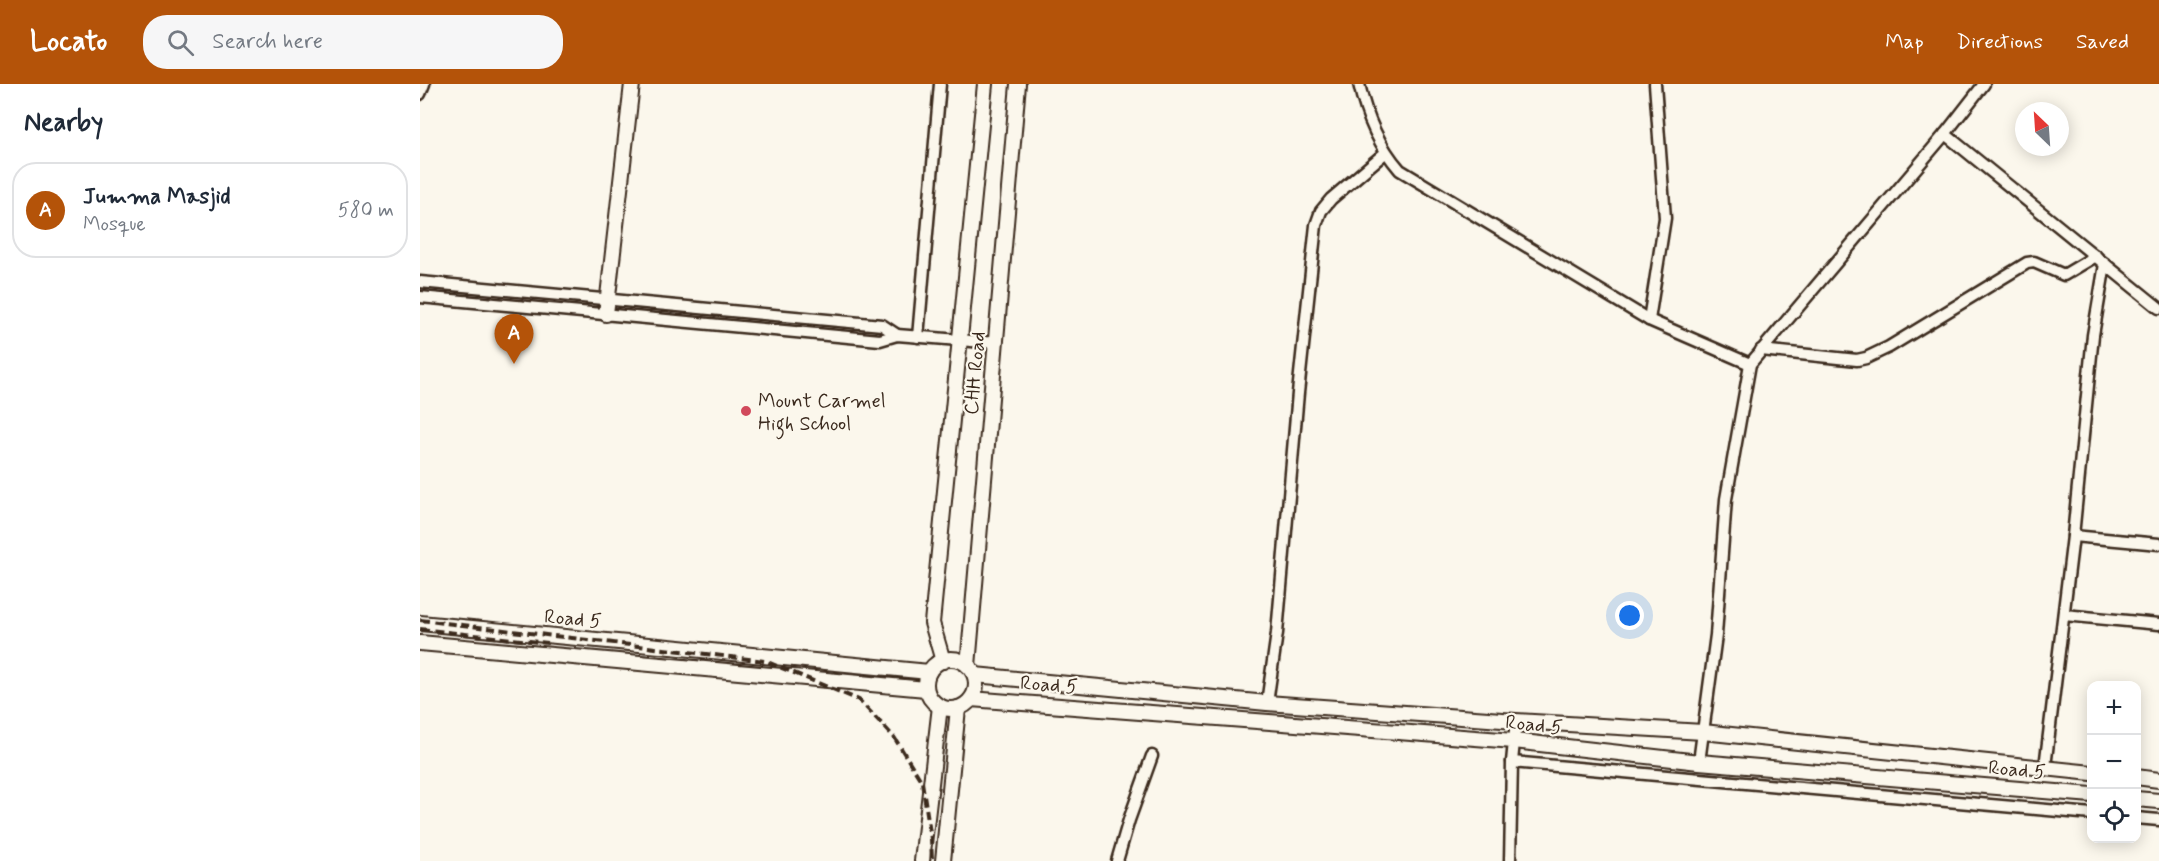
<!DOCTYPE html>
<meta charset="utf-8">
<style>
body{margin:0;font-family:Mynerve,sans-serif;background:#f6f6f7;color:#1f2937}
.controls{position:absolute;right:18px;bottom:18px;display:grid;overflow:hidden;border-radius:12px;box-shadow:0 3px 15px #0003}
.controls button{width:54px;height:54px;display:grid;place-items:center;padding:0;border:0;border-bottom:2px solid #e0e1e3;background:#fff;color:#1f2937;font:30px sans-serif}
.compass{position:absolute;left:1595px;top:18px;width:54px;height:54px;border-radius:50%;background:#fff;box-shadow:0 3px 15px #0003;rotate:335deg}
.you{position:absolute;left:1210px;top:532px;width:21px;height:21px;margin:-15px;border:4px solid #fff;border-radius:50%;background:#1a73e8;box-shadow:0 0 0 9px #1a73e833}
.badge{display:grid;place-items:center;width:39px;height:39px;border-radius:50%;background:#b45309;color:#fff;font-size:20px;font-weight:700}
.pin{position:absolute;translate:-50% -50px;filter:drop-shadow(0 2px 3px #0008)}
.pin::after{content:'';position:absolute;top:32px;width:21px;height:18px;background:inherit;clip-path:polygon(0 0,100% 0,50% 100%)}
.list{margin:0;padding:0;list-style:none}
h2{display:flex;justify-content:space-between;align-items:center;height:78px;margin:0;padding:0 24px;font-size:26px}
h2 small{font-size:20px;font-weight:400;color:#747a83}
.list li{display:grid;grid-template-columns:39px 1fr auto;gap:18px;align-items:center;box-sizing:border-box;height:96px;margin:0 12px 12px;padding:0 12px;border:2px solid #e0e1e3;border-radius:24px}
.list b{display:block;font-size:22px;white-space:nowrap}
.list p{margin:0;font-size:20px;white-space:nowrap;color:#747a83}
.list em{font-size:20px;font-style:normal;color:#747a83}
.icon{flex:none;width:33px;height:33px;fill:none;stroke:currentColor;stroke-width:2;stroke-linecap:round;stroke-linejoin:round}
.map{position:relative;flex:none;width:1739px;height:777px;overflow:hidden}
header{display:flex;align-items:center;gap:36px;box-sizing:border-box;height:84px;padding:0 30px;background:#b45309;color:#fff}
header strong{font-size:28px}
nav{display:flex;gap:33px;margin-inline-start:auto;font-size:21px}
.search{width:420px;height:54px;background:#f6f6f7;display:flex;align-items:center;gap:15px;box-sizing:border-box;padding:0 21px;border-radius:24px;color:#747a83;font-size:22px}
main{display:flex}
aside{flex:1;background:#fff}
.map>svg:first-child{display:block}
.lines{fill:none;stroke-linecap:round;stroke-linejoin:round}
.minor-casing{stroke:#3b2a1e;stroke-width:15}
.tertiary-casing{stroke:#3b2a1e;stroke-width:18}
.minor{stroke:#fbf7ec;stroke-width:10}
.tertiary{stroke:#fbf7ec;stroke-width:14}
.rail{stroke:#3b2a1e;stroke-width:4;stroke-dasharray:9 4.5;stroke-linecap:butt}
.poi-dot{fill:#d1495b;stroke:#fbf7ec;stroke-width:2}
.labels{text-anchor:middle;stroke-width:4.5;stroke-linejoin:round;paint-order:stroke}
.street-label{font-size:20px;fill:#3b2a1e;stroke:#fbf7ec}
.poi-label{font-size:20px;fill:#3b2a1e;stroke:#fbf7ec;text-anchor:start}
</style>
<header>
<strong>Locato</strong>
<div class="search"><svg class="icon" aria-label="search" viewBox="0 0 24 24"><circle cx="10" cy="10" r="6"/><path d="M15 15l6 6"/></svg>Search here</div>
<nav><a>Map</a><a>Directions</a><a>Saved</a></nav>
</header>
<main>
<aside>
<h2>Nearby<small></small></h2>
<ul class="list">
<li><span class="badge">A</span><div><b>Jumma Masjid</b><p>Mosque</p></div><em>580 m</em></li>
</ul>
</aside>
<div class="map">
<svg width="1739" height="777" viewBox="0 0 1739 777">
<rect width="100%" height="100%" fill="#fbf7ec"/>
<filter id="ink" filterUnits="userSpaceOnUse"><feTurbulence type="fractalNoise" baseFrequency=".0167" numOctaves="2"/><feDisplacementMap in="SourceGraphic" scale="12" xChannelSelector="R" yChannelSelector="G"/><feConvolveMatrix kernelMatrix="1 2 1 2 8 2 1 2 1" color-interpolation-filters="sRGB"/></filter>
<g filter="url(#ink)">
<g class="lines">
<defs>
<g id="minor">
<path d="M939 0C946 32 959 62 980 86L1229 236 1330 280"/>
<path d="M0 10 4 0"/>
<path d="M1525 50 1739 224"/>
<path d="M0 198 462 241 477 251"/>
<path d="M0 213 460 256 477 251 576 259"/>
<path d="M1229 236 1245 134 1235 0"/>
<path d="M498 253 520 0"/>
<path d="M1341 266 1437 276 1446 274 1469 263 1607 179 1614 178 1644 191 1676 172"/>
<path d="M1653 452 1739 460"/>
<path d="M1644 531 1739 540"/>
<path d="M847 619 857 549 878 309 896 141 901 127 911 115 965 69"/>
<path d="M1092 678 1672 730"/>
<path d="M1279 678 1296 551 1306 415 1330 280 1525 50 1564 0"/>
<path d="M1625 683 1653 452 1673 251 1685 180"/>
<path d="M1716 734 1739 736"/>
<path d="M697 777 709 736 732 672"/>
<path d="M1090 777 1092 678 1096 637"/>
</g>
<g id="tertiary">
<path d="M186 230 212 0"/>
<path d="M0 539 509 588"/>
<path d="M0 559 506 605"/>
<circle cx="531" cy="600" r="25"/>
<path d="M523 577 512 539 565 0"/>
<path d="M548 582 598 0"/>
<path d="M555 591 847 619 1096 637 1283 648 1672 689"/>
<path d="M551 615 1094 657 1279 678 1672 711"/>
<path d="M1716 693 1739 696"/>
<path d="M1716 715 1739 717"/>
<path d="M502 777 520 622"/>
<path d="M523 777 538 624"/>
</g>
</defs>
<use href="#minor" class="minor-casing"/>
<use href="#tertiary" class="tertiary-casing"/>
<use href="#minor" class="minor"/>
<use href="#tertiary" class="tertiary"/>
<g class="rail">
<path d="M0 536 345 577 439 616 474 653 502 698 511 755 512 777"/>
<path d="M0 545 128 559"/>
</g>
</g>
</g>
<circle class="poi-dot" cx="326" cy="327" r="6"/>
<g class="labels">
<g class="street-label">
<text transform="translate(554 289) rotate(-85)" y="7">CHH Road</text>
<text transform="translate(153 534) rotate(5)" y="7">Road 5</text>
<text transform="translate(629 600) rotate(4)" y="7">Road 5</text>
<text transform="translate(1114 640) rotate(6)" y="7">Road 5</text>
<text transform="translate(1597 685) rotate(5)" y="7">Road 5</text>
</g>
<g class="poi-label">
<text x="338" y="323">Mount Carmel<tspan x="338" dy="23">High School</tspan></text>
</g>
</g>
</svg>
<div class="controls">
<button>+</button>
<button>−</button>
<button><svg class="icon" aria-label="locate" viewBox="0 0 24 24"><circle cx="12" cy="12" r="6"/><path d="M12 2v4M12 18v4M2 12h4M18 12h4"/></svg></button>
</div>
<svg class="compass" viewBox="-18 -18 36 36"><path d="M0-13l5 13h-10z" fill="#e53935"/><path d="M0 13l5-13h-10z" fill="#747a83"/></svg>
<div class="you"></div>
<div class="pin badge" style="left:94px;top:280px">A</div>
</div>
</main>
